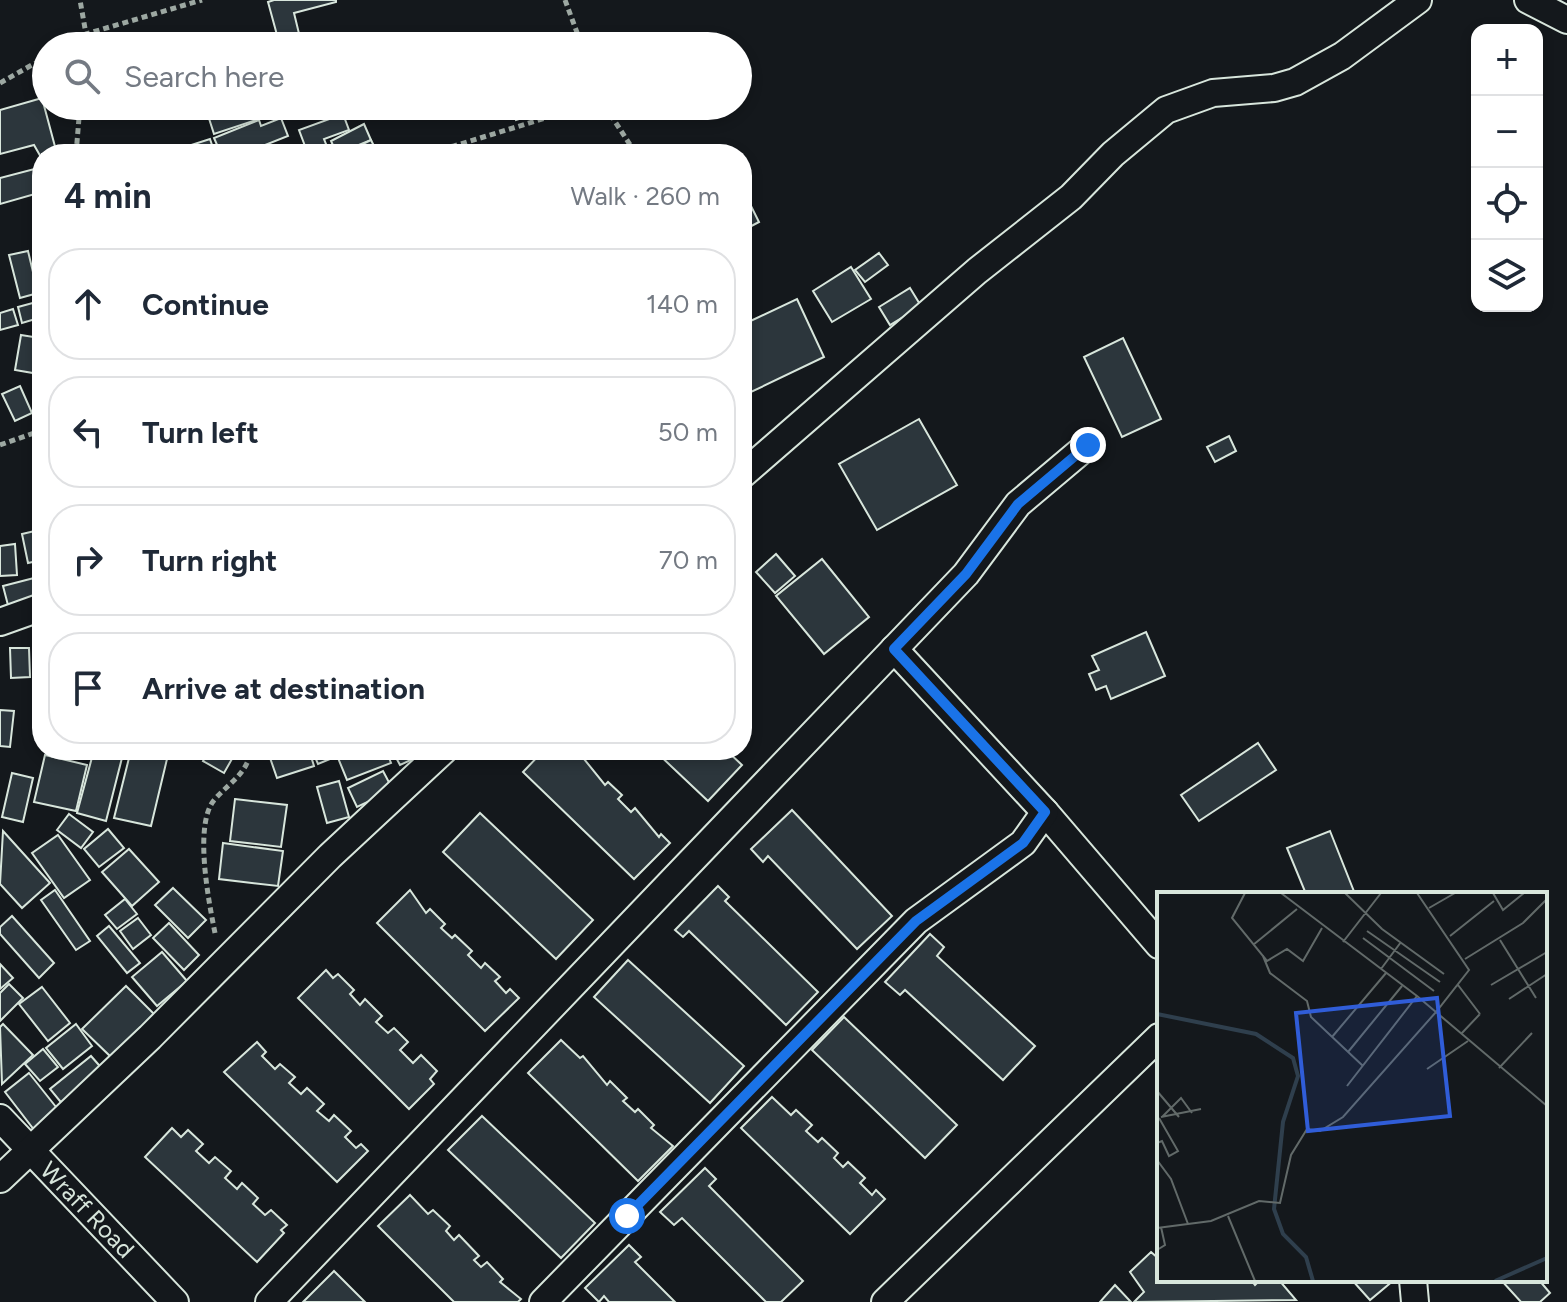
<!DOCTYPE html>
<meta charset="utf-8">
<style>
body{margin:0;font-family:Figtree,sans-serif;background:#f6f6f7;color:#1f2937}
.controls{position:absolute;right:24px;top:24px;display:grid;overflow:hidden;border-radius:16px;box-shadow:0 4px 12px #0003}
.controls button{width:72px;height:72px;display:grid;place-items:center;padding:0;border:0;border-bottom:2px solid #e0e1e3;background:#fff;color:#1f2937;font:40px sans-serif}
.stop{position:absolute;width:24px;height:24px;margin:-18px;border:6px solid #1a73e8;border-radius:50%;background:#fff}
.stop.end{background:#1a73e8;border-color:#fff;box-shadow:0 2px 8px #0008}
.list{margin:0;padding:0;list-style:none}
h2{display:flex;justify-content:space-between;align-items:center;height:104px;margin:0;padding:0 32px;font-size:34px}
h2 small{font-size:26px;font-weight:400;color:#747a83}
.list li{display:grid;grid-template-columns:52px 1fr auto;gap:24px;align-items:center;box-sizing:border-box;height:112px;margin:0 16px 16px;padding:0 16px;border:2px solid #e0e1e3;border-radius:32px}
.list b{display:block;font-size:30px;white-space:nowrap}
.list em{font-size:26px;font-style:normal;color:#747a83}
.icon{flex:none;width:44px;height:44px;fill:none;stroke:currentColor;stroke-width:2;stroke-linecap:round;stroke-linejoin:round}
.map{position:relative;flex:none;width:1567px;height:1302px;overflow:hidden}
.search{position:absolute;background:#fff;box-shadow:0 4px 12px #0003;left:32px;top:32px;width:720px;height:88px;display:flex;align-items:center;gap:20px;box-sizing:border-box;padding:0 28px;border-radius:44px;color:#747a83;font-size:30px}
.panel{position:absolute;background:#fff;box-shadow:0 4px 12px #0003;left:32px;top:144px;width:720px;height:616px;border-radius:32px}
.map>svg:first-child{display:block}
.building{fill:#2c363c;stroke:#d8e6dc;stroke-width:2}
.lines{fill:none;stroke-linecap:round;stroke-linejoin:round}
.street-casing{stroke:#d8e6dc;stroke-width:30}
.path{stroke:#9da8a2;stroke-width:5;stroke-dasharray:6 4;stroke-linecap:butt}
.street{stroke:#14181c;stroke-width:26}
.route{stroke:#1a73e8;stroke-width:10}
.labels{text-anchor:middle;stroke-width:6;stroke-linejoin:round;paint-order:stroke}
.street-label{font-size:24px;fill:#d8e6dc;stroke:#14181c}
.inset-river{fill:none;stroke:#2f3f4d;stroke-width:4}
.inset-road{fill:none;stroke:#626a69;stroke-width:2}
.view{fill:#305dd8;fill-opacity:0.15;stroke:#305dd8;stroke-width:4}
.inset-edge{fill:none;stroke:#d8e6dc;stroke-width:4}
</style>
<div class="map">
<svg width="1567" height="1302" viewBox="0 0 1567 1302">
<rect width="100%" height="100%" fill="#14181c"/>
<g class="building">
<path d="M274 0H336V2L294 13 302 46H280L268 2Z"/>
<path d="M42 98 57 154H42V159L34 145 0 154V110Z"/>
<path d="M205 106H275L277 113 214 134Z"/>
<path d="M512 106H547L549 110 516 120Z"/>
<path d="M343 114 349 130 324 139 330 154H308L299 130Z"/>
<path d="M281 118 288 136 242 154H221L214 138 259 120 261 126Z"/>
<path d="M364 124 371 140 337 154 331 141Z"/>
<path d="M210 139 215 154H183L182 148Z"/>
<path d="M371 140 378 154H344V153Z"/>
<rect x="143" y="149" width="38" height="5"/>
<path d="M42 167V192L0 204V178Z"/>
<path d="M742 188 759 222 742 231Z"/>
<path d="M28 251 38 293 20 298 9 255Z"/>
<path d="M879 253 888 265 865 282 855 270Z"/>
<path d="M851 267 871 299 832 322 813 291Z"/>
<path d="M910 288 921 306 890 325 879 307Z"/>
<path d="M797 299 824 357 751 392 742 374V325Z"/>
<path d="M40 301 42 317 22 323 18 307Z"/>
<path d="M13 309 18 325 0 330V313Z"/>
<path d="M21 335 40 338 33 373 15 370Z"/>
<path d="M1123 338 1161 419 1122 437 1084 357Z"/>
<path d="M20 386 32 413 15 421 2 394Z"/>
<path d="M919 419 957 485 877 530 839 464Z"/>
<path d="M1229 436 1236 451 1215 462 1207 447Z"/>
<path d="M39 530 42 560 28 563 22 534Z"/>
<path d="M15 544 17 575 0 576V546Z"/>
<path d="M776 554 795 576 775 593 756 572Z"/>
<path d="M822 559 869 617 824 654 776 596Z"/>
<path d="M34 578 40 601 9 609 3 586Z"/>
<path d="M1146 632 1165 676 1111 699 1106 686 1096 690 1089 674 1099 670 1092 656Z"/>
<path d="M10 648H29L30 677 11 678Z"/>
<path d="M0 710 14 711 10 747 0 746Z"/>
<path d="M1258 743 1276 770 1199 821 1181 795Z"/>
<path d="M94 750H124L106 821 77 813Z"/>
<path d="M131 750 167 759 151 826 114 818Z"/>
<path d="M209 750H237L224 773 203 761Z"/>
<path d="M274 750H309L314 766 277 778 268 752Z"/>
<path d="M312 750H332L335 757 318 764Z"/>
<path d="M344 750H386L391 763 347 780 336 753Z"/>
<path d="M392 750H409L413 759 400 765Z"/>
<path d="M544 750H569L577 757 580 754 605 785 608 782 622 795 618 799 631 812 635 808 659 837 661 834 670 843 634 879 523 772Z"/>
<path d="M654 750H726L742 765 708 801Z"/>
<path d="M45 755 87 765 76 811 34 802Z"/>
<path d="M383 771 393 790 357 807 348 788Z"/>
<path d="M12 773 33 778 23 822 2 817Z"/>
<path d="M339 781 349 817 327 823 317 787Z"/>
<path d="M235 799 287 805 281 847 230 841Z"/>
<path d="M792 810 892 916 857 949 768 856 763 862 751 849Z"/>
<path d="M480 813 593 920 556 959 443 852Z"/>
<path d="M69 814 93 832 81 848 57 830Z"/>
<path d="M108 829 124 848 99 867 84 849Z"/>
<path d="M3 831 50 883 22 908 0 884Z"/>
<path d="M1330 831 1355 894H1306L1287 848Z"/>
<path d="M58 835 90 880 64 898 32 853Z"/>
<path d="M223 843 283 851 278 886 219 879Z"/>
<path d="M129 849 159 882 132 906 102 872Z"/>
<path d="M718 886 729 897 725 901 818 992 786 1025 689 931 683 937 675 930Z"/>
<path d="M173 888 206 920 188 938 155 905Z"/>
<path d="M55 890 90 941 76 950 41 900Z"/>
<path d="M410 890 426 913 430 909 445 924 441 928 452 938 455 935 472 951 468 955 481 968 485 963 500 977 495 981 506 993 510 989 519 998 485 1031 377 923Z"/>
<path d="M125 899 137 914 117 929 105 915Z"/>
<path d="M12 916 54 963 39 978 0 934V927Z"/>
<path d="M138 918 151 935 133 949 120 931Z"/>
<path d="M169 923 199 955 184 970 153 938Z"/>
<path d="M109 926 140 963 127 973 97 936Z"/>
<path d="M930 934 944 947 937 956 1035 1046 1003 1080 905 990 900 995 885 982Z"/>
<path d="M162 952 187 981 157 1006 132 977Z"/>
<path d="M628 960 744 1066 710 1103 594 997Z"/>
<path d="M0 964 13 978 0 989Z"/>
<path d="M326 970 333 978 338 974 354 990 350 994 360 1005 365 999 382 1016 376 1022 388 1033 394 1028 408 1042 400 1050 413 1063 421 1055 437 1071 430 1079 434 1084 409 1109 298 998Z"/>
<path d="M9 984 23 998 0 1021V993Z"/>
<path d="M126 986 154 1014 111 1057 82 1029Z"/>
<path d="M42 987 70 1023 48 1041 19 1004Z"/>
<path d="M844 1017 957 1125 925 1158 812 1050Z"/>
<path d="M3 1024 33 1055 2 1084 0 1027Z"/>
<path d="M76 1024 92 1046 63 1069 46 1048Z"/>
<path d="M561 1040 580 1058 583 1056 607 1085 610 1081 627 1098 623 1101 635 1112 638 1109 654 1125 651 1128 673 1146 638 1181 528 1073Z"/>
<path d="M257 1042 266 1052 262 1056 275 1069 280 1064 295 1077 289 1083 301 1094 307 1088 324 1104 317 1111 329 1121 334 1115 351 1131 345 1137 356 1148 361 1144 368 1151 337 1182 224 1072Z"/>
<path d="M43 1049 58 1067 40 1081 25 1064Z"/>
<path d="M91 1056 105 1072 64 1106 50 1089Z"/>
<path d="M29 1073 60 1112 35 1131 5 1092Z"/>
<path d="M772 1097 791 1115 796 1110 812 1125 806 1131 818 1142 822 1138 838 1153 834 1158 843 1167 848 1162 865 1178 860 1183 872 1195 876 1190 885 1199 850 1234 741 1128Z"/>
<path d="M482 1116 595 1223 561 1258 448 1150Z"/>
<path d="M172 1128 181 1137 188 1130 203 1144 196 1151 209 1163 215 1157 231 1171 225 1178 237 1189 242 1183 258 1198 253 1204 265 1215 271 1210 287 1225 281 1230 284 1233 257 1262 145 1157Z"/>
<path d="M705 1168 716 1179 709 1186 803 1281 781 1302H766L682 1218 674 1225 660 1212Z"/>
<path d="M410 1195 428 1214 433 1210 450 1226 446 1231 454 1240 459 1235 479 1256 474 1260 481 1267 487 1262 503 1279 500 1282 521 1299 518 1302H454L378 1226Z"/>
<path d="M629 1245 641 1257 635 1262 675 1302H609L604 1296 599 1302 585 1288Z"/>
<path d="M1151 1252 1159 1259V1280H1251L1255 1285 1260 1280H1279L1296 1300 1134 1302 1144 1292 1130 1272Z"/>
<path d="M334 1271 365 1302H303Z"/>
<path d="M1352 1280H1394L1370 1300Z"/>
<path d="M1501 1280H1539L1550 1293 1540 1302H1521Z"/>
<path d="M1115 1285 1131 1302H1100Z"/>
</g>
<g class="lines">
<defs>
<g id="street">
<path d="M1528 0 1567 20"/>
<path d="M742 475 977 271 1071 197 1113 154 1166 110 1213 93 1274 88 1295 82 1342 56 1418 0"/>
<path d="M0 622 42 607"/>
<path d="M894 649 1045 812 1159 945"/>
<path d="M0 1118 175 1302"/>
<path d="M0 1179 150 1037 330 856 444 750"/>
<path d="M1413 1280 1415 1302"/>
<path d="M269 1302 966 574 1018 504 1088 445"/>
<path d="M543 1302 916 921 1023 843 1045 812"/>
<path d="M885 1302 1159 1037"/>
</g>
</defs>
<use href="#street" class="street-casing"/>
<g class="path">
<path d="M565 0 582 46"/>
<path d="M65 46 86 34 80 0"/>
<path d="M85 46 86 34 202 0"/>
<path d="M0 83 46 57"/>
<path d="M605 106 636 154"/>
<path d="M76 154 80 106"/>
<path d="M402 154 454 146 585 106"/>
<path d="M0 445 34 433 42 434"/>
<path d="M215 933C209 903 193 823 215 799 230 782 247 774 251 750"/>
</g>
<use href="#street" class="street"/>
</g>
<g class="lines">
<path class="route" d="M627 1216 916 921 1023 843 1045 812 894 649 966 574 1018 504 1088 445"/>
</g>
<g class="labels">
<g class="street-label">
<text transform="translate(87 1210) rotate(46)" y="8">Wraff Road</text>
</g>
</g>
<g transform="translate(1157 892)">
<rect width="390" height="390" fill="#14181c"/>
<path class="inset-river" d="M0 122 99 142 136 166 141 184 126 230 117 317 126 342 149 365 156 389M338 389 390 366"/>
<path class="inset-road" d="M88 1 75 26 110 69 130 57 146 69 165 36M124 1 260 104 390 214M188 1 225 37 287 82M336 1 346 18 367 1M272 16 298 1M210 39 283 90M293 44 337 9M206 46 277 99M343 48 379 106M186 50 224 1M96 53 140 17M106 64 113 81 150 109 154 125 206 174M308 67 366 31 390 7M224 77 244 50M301 93 323 122M334 93 390 60M352 107 390 82M304 142 323 122M175 145 229 81M191 160 245 94M342 176 375 141M270 177 311 149M190 194 260 104M0 199 22 225M4 225 44 217M5 225 24 206 35 221M0 251 5 249 12 264 21 259 2 226M0 268 14 287 31 332M71 324 98 389M0 336 54 329 102 309 123 311 134 263 150 237 163 239 186 225 279 120 312 78 260 1M0 358 8 353 4 335"/>
<path class="view" d="M280 106 293 224 151 239 139 121Z"/>
<rect width="390" height="390" class="inset-edge"/>
</g>
</svg>
<div class="controls">
<button>+</button>
<button>−</button>
<button><svg class="icon" aria-label="locate" viewBox="0 0 24 24"><circle cx="12" cy="12" r="6"/><path d="M12 2v4M12 18v4M2 12h4M18 12h4"/></svg></button>
<button><svg class="icon" aria-label="layers" viewBox="0 0 24 24"><path d="M12 4l9 5-9 5-9-5zM3 14l9 5 9-5"/></svg></button>
</div>
<div class="stop" style="left:627px;top:1216px"></div>
<div class="stop end" style="left:1088px;top:445px"></div>
<div class="search"><svg class="icon" aria-label="search" viewBox="0 0 24 24"><circle cx="10" cy="10" r="6"/><path d="M15 15l6 6"/></svg>Search here</div>
<section class="panel">
<h2>4 min<small>Walk · 260 m</small></h2>
<ul class="list">
<li><svg class="icon" aria-label="ahead" viewBox="0 0 24 24"><path d="M12 20V5M6 11l6-6 6 6"/></svg><div><b>Continue</b></div><em>140 m</em></li>
<li><svg class="icon" aria-label="left" viewBox="0 0 24 24"><path d="M17 20v-9H6M10 6l-5 5 5 5"/></svg><div><b>Turn left</b></div><em>50 m</em></li>
<li><svg class="icon" aria-label="right" viewBox="0 0 24 24"><path d="M7 20v-9h11M14 6l5 5-5 5"/></svg><div><b>Turn right</b></div><em>70 m</em></li>
<li><svg class="icon" aria-label="arrive" viewBox="0 0 24 24"><path d="M6 21V4h12l-3 4 3 4H6"/></svg><div><b>Arrive at destination</b></div></li>
</ul>
</section>
</div>
